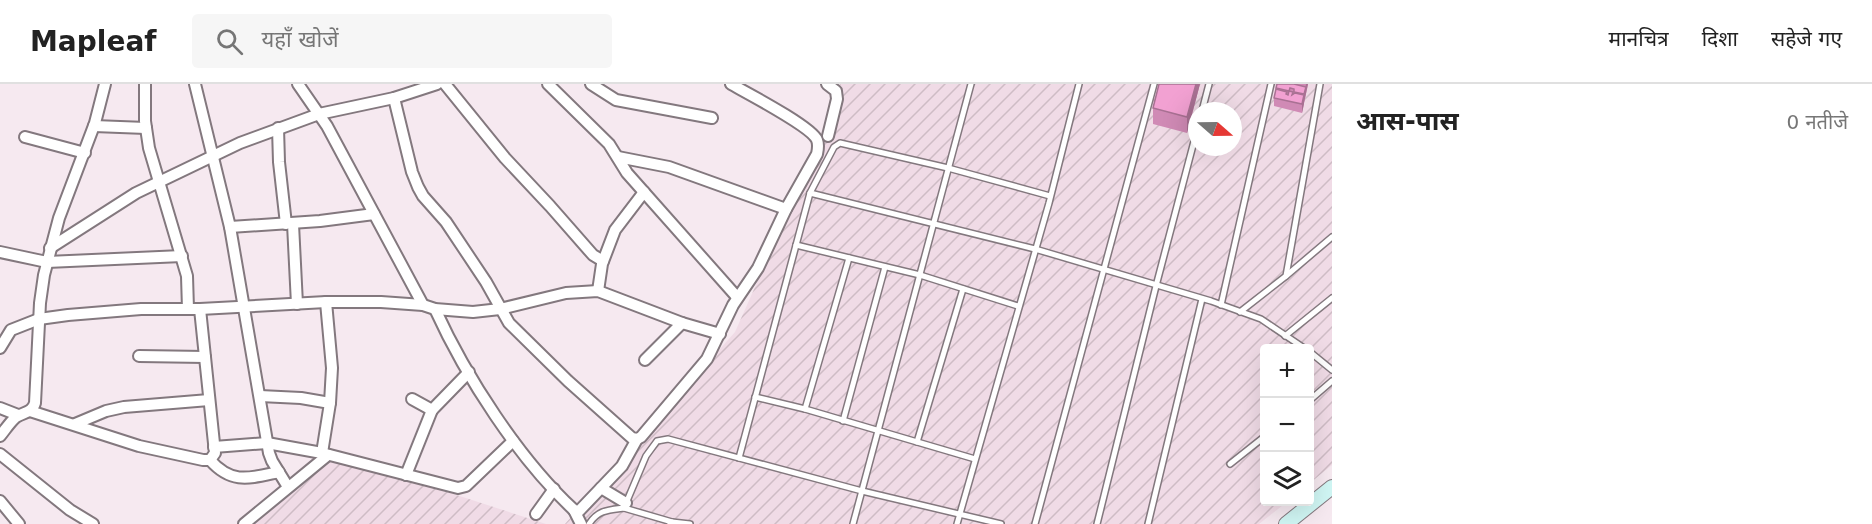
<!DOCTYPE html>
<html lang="hi">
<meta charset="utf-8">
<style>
body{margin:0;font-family:"DejaVu Sans","Noto Sans Devanagari",sans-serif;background:#f6f6f6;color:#222}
.controls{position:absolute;right:18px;bottom:18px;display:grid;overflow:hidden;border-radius:6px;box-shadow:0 6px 24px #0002}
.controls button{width:54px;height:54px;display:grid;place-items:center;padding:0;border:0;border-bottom:2px solid #e0e0e0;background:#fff;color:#222;font:30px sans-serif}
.compass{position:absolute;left:1188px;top:18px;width:54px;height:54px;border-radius:50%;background:#fff;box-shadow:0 6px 24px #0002;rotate:110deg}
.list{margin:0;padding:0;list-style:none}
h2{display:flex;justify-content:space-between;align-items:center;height:78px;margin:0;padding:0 24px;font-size:26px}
h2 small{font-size:20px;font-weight:400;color:#767676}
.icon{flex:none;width:33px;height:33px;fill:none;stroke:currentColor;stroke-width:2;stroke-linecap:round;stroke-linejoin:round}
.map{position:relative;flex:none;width:1332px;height:440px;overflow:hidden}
header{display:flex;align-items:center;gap:36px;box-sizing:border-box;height:84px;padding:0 30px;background:#fff;border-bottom:2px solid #e0e0e0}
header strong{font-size:28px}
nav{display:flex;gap:33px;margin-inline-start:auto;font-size:21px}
.search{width:420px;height:54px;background:#f6f6f6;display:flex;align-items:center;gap:15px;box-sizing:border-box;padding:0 21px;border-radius:6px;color:#767676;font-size:22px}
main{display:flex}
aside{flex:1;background:#fff}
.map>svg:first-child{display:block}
.industrial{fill:url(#industrial-furrows);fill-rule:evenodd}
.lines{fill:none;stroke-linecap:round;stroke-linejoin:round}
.lane-casing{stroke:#83787e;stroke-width:8}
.street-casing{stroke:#83787e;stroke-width:14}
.secondary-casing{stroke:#83787e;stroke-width:16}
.lane{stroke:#fff;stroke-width:5}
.street{stroke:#fff;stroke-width:10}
.secondary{stroke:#d0f6f4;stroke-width:14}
.wall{fill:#d08ab5}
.shaded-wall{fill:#a97193}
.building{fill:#f2a1d2;stroke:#a97193;stroke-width:1.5}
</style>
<header>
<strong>Mapleaf</strong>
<div class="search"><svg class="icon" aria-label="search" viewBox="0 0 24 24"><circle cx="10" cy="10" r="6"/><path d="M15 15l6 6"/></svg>यहाँ खोजें</div>
<nav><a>मानचित्र</a><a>दिशा</a><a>सहेजे गए</a></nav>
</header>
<main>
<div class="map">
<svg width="1332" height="440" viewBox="0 0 1332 440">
<defs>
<pattern id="industrial-furrows" width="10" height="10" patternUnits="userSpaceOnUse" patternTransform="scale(1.5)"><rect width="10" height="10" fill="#f0dbe6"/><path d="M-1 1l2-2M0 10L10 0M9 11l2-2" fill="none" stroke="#cebcc5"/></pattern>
</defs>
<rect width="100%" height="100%" fill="#f6e9f0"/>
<g class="industrial">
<path d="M840 0H1332V381L1310 399V264H1264V418H1287L1259 440H565L735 248 824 48ZM1197 27H1233V63H1197Z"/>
<path d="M321 367 546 440H240Z"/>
</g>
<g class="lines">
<defs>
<g id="lane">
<path d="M1202 27 1209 0"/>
<path d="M810 109 834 63 840 59 948 84 1050 112"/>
<path d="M796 161 920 191 1018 222"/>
<path d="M1286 192 1332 153"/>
<path d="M1221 221 1271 0"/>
<path d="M1240 228 1286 192 1320 0"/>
<path d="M1285 252 1332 214"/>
<path d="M1310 268 1332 286"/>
<path d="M755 313 805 325 975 375"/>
<path d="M1310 316 1332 297"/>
<path d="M805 325 849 174"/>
<path d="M843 337 885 183"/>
<path d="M917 358 963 205"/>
<path d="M739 374 810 109 1035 165 1211 217 1261 235 1304 264"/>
<path d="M1230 380 1264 353"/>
<path d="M624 424 672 438"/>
<path d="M589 440C598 426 608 426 624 424L646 372 657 357 668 355 862 407 1001 440"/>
<path d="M670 440 672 438 690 440"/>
<path d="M853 440 971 0"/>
<path d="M957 440 1049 119 1079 0"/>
<path d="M1035 440 1154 0"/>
<path d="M1097 440 1156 202 1197 46"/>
<path d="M1148 440 1202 215"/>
</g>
<g id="street">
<path d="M145 0V37L149 64 187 192 188 225"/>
<path d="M195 0 230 143 269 369 272 377 288 403"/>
<path d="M298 0 327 42 423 221"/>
<path d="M445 0 505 74 550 122 593 171 603 177"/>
<path d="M548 0 609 60 627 89 737 213"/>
<path d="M591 0 616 16 712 34"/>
<path d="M827 0 836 7 837 15 828 52"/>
<path d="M394 14 412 88 418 103 423 112 446 138 486 198 509 239 568 297 632 354 637 355 641 353 707 275 733 221 758 184 786 125 817 70C818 65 819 61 817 56 812 43 747 9 731 0"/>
<path d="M94 42 146 44"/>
<path d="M278 44 279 78 286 140"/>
<path d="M25 53 85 69"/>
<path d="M618 73 669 83 786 125"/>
<path d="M293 140 297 220"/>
<path d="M230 143 320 137 374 130"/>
<path d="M50 164 136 109 240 59 319 30 394 14 437 0"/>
<path d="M0 168 47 178 182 172"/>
<path d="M598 207 602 180 615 146 644 108"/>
<path d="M435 225C466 293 519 375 574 426L579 427 622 382 637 355"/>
<path d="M0 264 11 246 39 235 68 231 141 225H200L326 218H381L423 221 435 225 473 228 500 225 566 209 598 207 682 239 720 250"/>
<path d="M139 272 205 273"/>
<path d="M645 276 682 239"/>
<path d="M260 312 301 314 330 319"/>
<path d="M412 315 432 326 469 288"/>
<path d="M0 324 18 331"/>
<path d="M30 327 139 362 203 376H210L215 369 200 225"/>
<path d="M75 340 106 327 124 323 209 316"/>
<path d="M0 352C5 346 10 338 16 333 24 328 32 329 35 319L40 219 44 191 59 134 95 39 105 0"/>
<path d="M214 363 267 359 322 369 458 404 466 402 513 357"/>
<path d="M322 369 330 319 332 284 326 218"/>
<path d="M0 370 70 426 93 440"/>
<path d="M210 376C232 401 250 394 279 388"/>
<path d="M406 391 432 326"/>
<path d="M601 404 626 419"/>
<path d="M0 417 19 440"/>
<path d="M574 426 581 440"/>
<path d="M536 430 554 405"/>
<path d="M244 440 328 371"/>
</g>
<path id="secondary" d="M1286 440 1332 403"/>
</defs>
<use href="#lane" class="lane-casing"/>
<use href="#street" class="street-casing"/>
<use href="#secondary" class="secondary-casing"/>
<use href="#lane" class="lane"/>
<use href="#street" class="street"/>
<use href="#secondary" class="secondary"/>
</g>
<g class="wall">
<path d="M1200 0 1187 49 1153 40V24Z"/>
<path d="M1277 0H1308L1302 29 1274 22V14Z"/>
</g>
<g class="shaded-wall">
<path d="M1196 0H1200L1187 49V33Z"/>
<path d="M1306 0H1308L1304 19V10Z"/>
<path d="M1304 11V20L1302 29V20Z"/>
</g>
<g class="building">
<path d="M1159 0H1196L1187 33 1153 24Z"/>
<path d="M1277 0H1294L1306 3 1304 10 1294 8V5L1290 4 1289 7 1276 4Z"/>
<path d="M1276 5 1287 8 1286 10 1288 11 1289 7 1293 8 1292 11 1295 9 1304 11 1302 20 1274 14Z"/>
</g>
</svg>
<div class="controls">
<button>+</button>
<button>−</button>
<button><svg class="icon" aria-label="layers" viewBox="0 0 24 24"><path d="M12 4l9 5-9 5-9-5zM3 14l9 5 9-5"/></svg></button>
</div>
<svg class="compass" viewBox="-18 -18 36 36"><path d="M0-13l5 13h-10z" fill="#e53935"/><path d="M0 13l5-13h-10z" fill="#767676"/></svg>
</div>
<aside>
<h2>आस-पास<small>0 नतीजे</small></h2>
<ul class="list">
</ul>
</aside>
</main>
